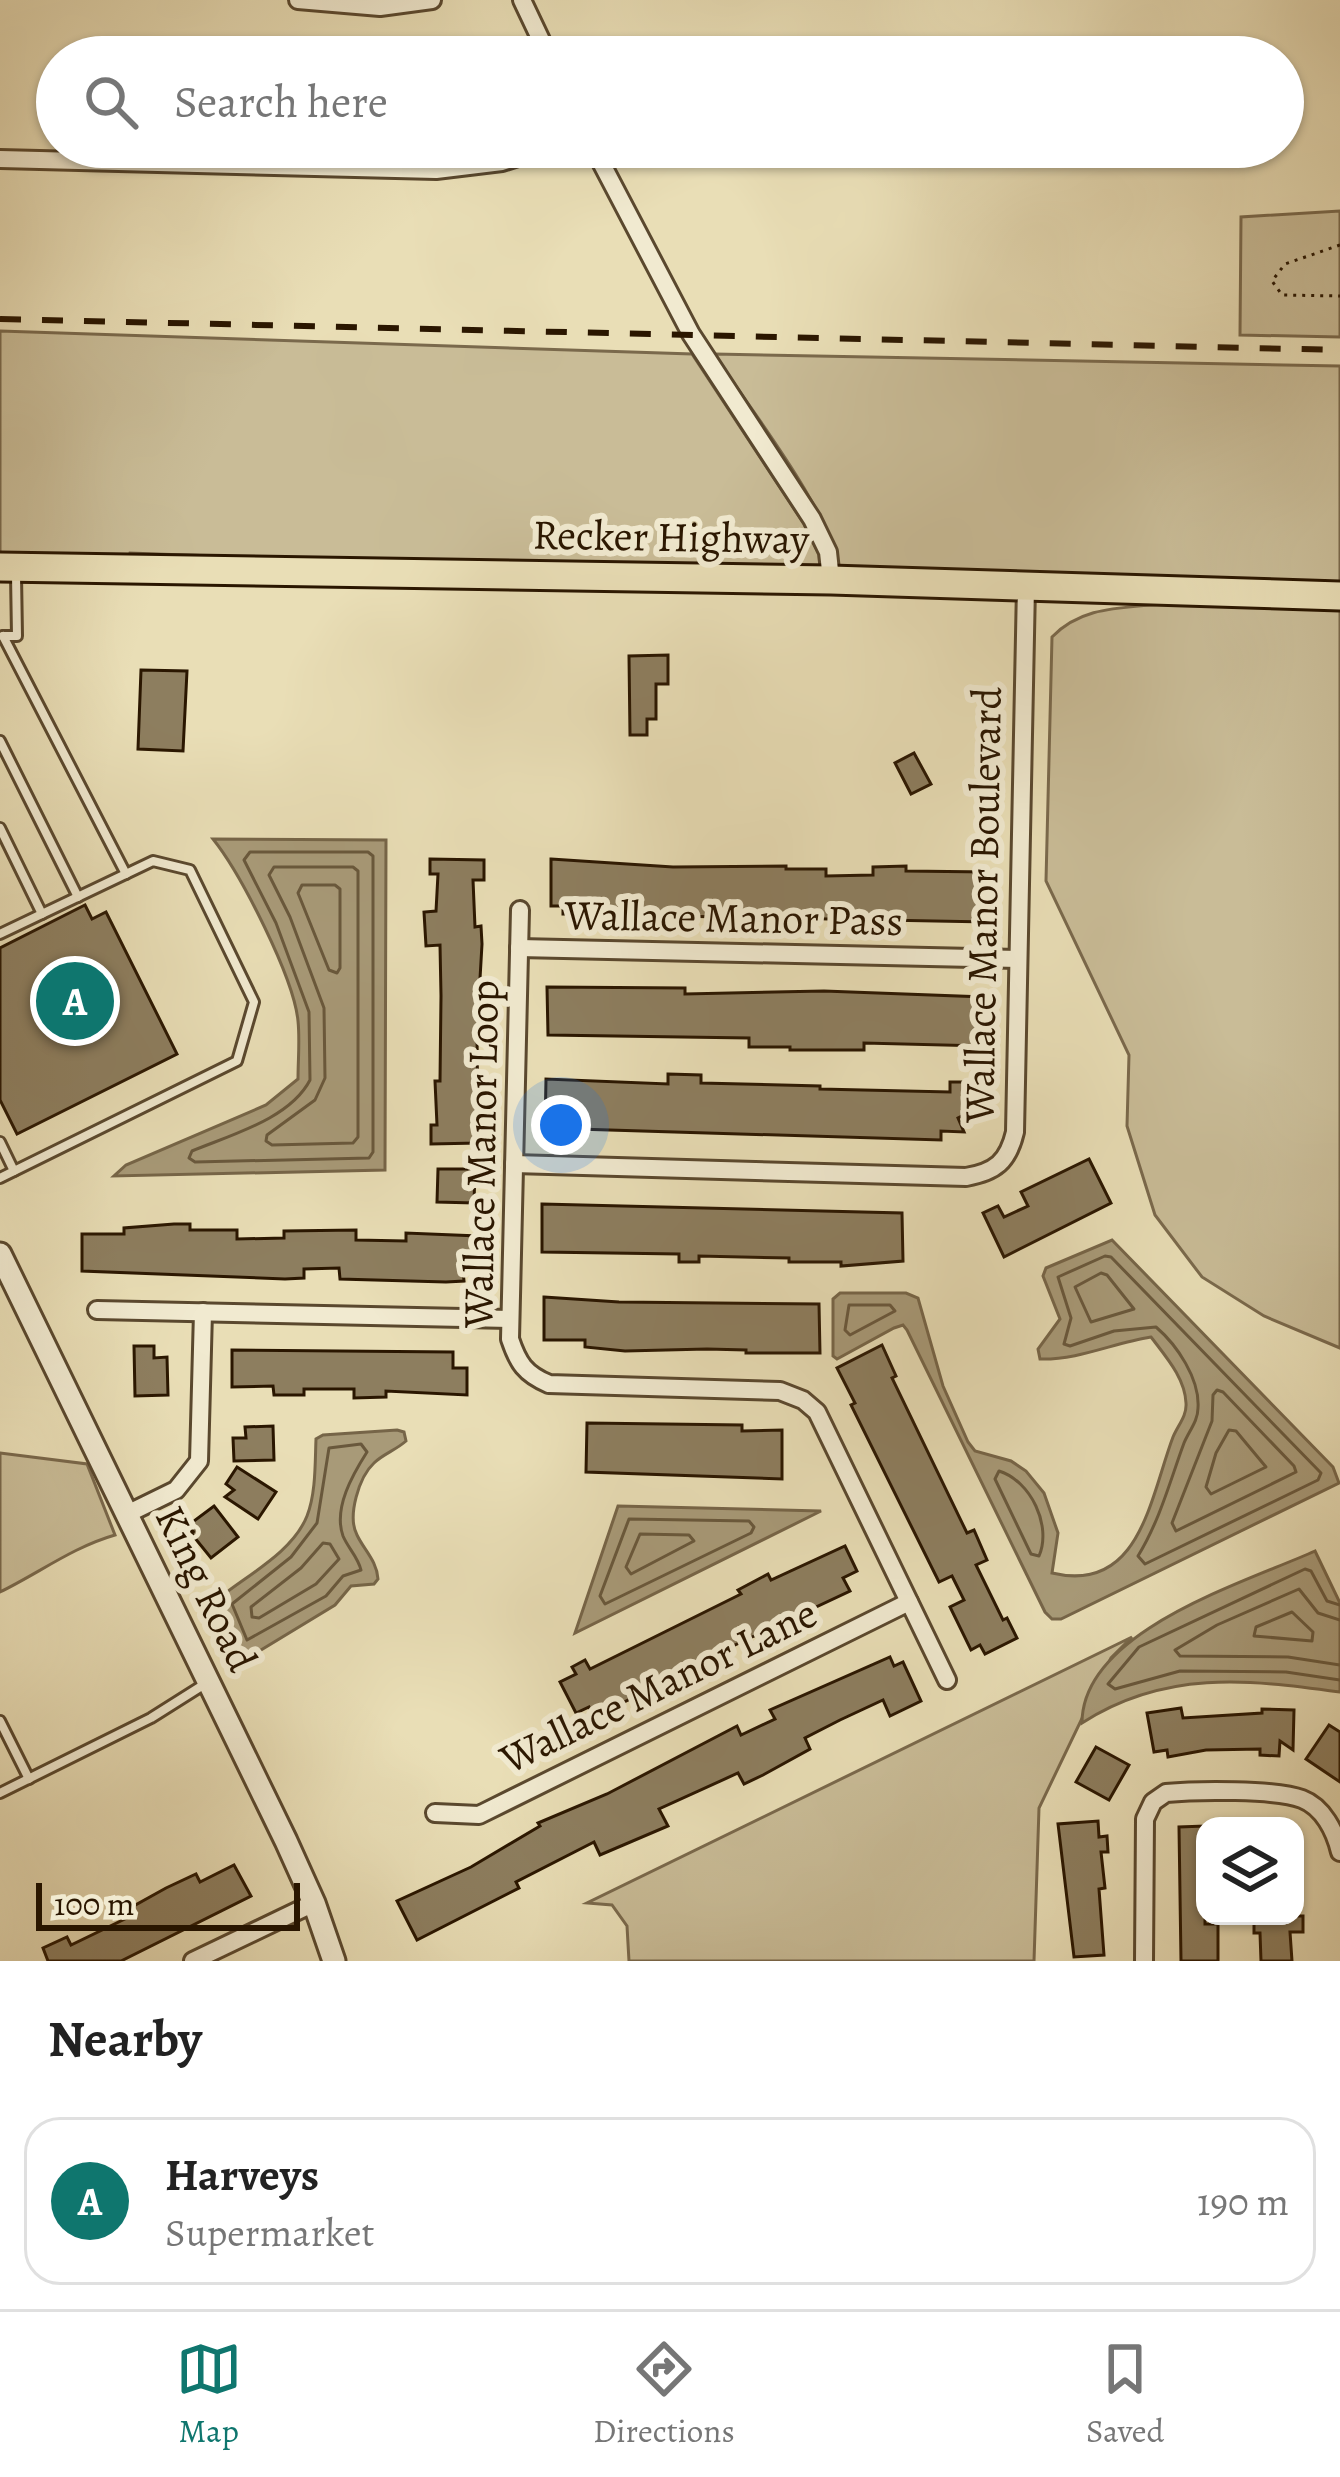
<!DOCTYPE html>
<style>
body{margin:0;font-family:Alegreya,serif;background:#f2f2f2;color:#222}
.controls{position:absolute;right:36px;bottom:36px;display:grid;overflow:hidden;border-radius:24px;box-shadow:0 3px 9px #0004}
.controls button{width:108px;height:108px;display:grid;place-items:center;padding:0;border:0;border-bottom:3px solid #e0e0e0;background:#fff;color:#222;font:60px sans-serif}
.scale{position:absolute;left:36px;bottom:30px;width:264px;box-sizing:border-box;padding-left:12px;border:6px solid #2a1600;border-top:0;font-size:33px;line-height:42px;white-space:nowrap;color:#2a1600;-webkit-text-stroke:9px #f1ead0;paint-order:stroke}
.you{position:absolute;left:561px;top:1125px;width:42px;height:42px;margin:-30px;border:9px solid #fff;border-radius:50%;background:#1a73e8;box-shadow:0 0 0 18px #1a73e833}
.badge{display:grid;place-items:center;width:78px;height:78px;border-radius:50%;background:#0f766e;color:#fff;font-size:39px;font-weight:700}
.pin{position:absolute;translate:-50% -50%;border:6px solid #fff;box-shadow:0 3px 12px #0006}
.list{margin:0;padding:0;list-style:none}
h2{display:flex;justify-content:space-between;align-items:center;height:156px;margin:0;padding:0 48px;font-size:51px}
h2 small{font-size:39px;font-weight:400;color:#767676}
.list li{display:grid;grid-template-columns:78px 1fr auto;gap:36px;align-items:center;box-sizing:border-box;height:168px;margin:0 24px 24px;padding:0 24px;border:3px solid #e0e0e0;border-radius:36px}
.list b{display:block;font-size:45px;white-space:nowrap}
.list p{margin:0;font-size:39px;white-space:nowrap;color:#767676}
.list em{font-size:39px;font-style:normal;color:#767676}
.icon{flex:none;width:66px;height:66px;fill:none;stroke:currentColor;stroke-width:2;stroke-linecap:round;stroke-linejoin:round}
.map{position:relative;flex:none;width:1340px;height:1961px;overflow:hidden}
.search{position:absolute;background:#fff;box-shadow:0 3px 9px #0004;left:36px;right:36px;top:36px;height:132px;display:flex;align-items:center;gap:30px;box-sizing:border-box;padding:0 42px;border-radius:66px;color:#767676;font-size:45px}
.sheet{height:348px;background:#fff}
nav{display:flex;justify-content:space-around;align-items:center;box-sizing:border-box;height:168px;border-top:3px solid #e0e0e0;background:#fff;font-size:33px;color:#767676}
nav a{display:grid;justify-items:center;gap:6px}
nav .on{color:#0f766e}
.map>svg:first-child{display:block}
.green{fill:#c9bc97;stroke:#7a694c;stroke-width:3}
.water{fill:#a89a78;stroke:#766548;stroke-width:3}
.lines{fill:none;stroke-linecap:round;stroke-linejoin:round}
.shore{stroke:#69583c;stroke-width:3}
.building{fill:#8d7e5f;stroke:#2a1600;stroke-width:3}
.service-casing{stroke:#5a482e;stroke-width:14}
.minor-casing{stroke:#5a482e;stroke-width:22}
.tertiary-casing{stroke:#5a482e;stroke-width:27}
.primary-casing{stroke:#2a1600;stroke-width:33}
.path{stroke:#2a1600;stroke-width:3;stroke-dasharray:3 6;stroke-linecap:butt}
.service{stroke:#f1ead0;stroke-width:8}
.minor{stroke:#f1ead0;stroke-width:16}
.tertiary{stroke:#f1ead0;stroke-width:21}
.primary{stroke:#e9deb6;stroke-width:27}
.rail{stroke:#2a1600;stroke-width:6;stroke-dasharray:21 21;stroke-linecap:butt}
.labels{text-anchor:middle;stroke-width:12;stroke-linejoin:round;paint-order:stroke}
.street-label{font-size:42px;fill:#2a1600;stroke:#f1ead0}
</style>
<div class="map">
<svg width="1340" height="1961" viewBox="0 0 1340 1961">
<rect width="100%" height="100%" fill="#e9deb6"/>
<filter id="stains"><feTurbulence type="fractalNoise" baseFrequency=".00167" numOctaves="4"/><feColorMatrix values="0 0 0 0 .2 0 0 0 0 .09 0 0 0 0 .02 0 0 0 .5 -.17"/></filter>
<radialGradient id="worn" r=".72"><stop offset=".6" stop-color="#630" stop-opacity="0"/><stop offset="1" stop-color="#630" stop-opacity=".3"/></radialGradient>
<g class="green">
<path d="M1340 211V337L1240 335 1241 217Z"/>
<path d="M0 331 692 354 804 524 819 554 820 570 439 564 130 553 128 560 0 557Z"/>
<path d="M714 354 1340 366V585L839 571C832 512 749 408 714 354Z"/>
<path d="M1169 603 1340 606V1348L1264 1316 1202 1277 1155 1215 1127 1126 1129 1055 1046 881 1052 637C1084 604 1126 609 1169 603Z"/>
<path d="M0 1453 87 1464 115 1535C73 1547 39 1573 0 1592Z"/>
<path d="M1132 1637 1111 1658 1039 1808 1034 1961H629L627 1926 612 1905 587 1903Z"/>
</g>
<g class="water">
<path d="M213 839 386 840 385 1170 114 1176 126 1165 266 1105 298 1079C298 1060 300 1040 298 1021 294 978 241 874 213 839Z"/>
<path d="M1112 1240 1333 1467 1339 1483 1061 1619H1052L1045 1612 907 1330 903 1325 894 1328 837 1359 833 1356V1299L840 1293H906L918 1298 943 1386 968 1442 975 1451 1011 1461 1026 1471 1044 1493 1058 1533 1052 1573C1140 1594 1150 1498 1173 1437 1178 1425 1187 1416 1186 1403 1185 1378 1166 1357 1151 1337 1113 1343 1079 1360 1040 1359L1038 1349 1060 1319 1043 1276 1046 1268Z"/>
<path d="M397 1430 404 1432 406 1441C396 1450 383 1454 374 1463 359 1477 347 1516 357 1535 364 1550 377 1561 378 1579L374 1584 351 1586 335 1605 243 1661 210 1593 223 1595C251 1573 293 1551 307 1516 316 1493 315 1463 316 1439L323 1435Z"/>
<path d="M618 1506 821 1511 575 1633Z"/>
<path d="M1315 1551 1340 1603V1692C1247 1679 1164 1670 1082 1723 1082 1631 1244 1583 1315 1551Z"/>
</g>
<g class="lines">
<g class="shore">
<path d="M250 852H368L373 856V1152L369 1158 195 1162 189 1158 192 1151C230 1135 290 1119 310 1080L309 1012 276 923 244 860Z"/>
<path d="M274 867H353L358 871V1137L353 1143 272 1145 266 1141 267 1135 315 1100 325 1078 324 1008 290 917 269 875Z"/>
<path d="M302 885H335L340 889V968L337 973 329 970 298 893Z"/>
<path d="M1105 1256 1111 1257 1321 1473 1318 1480 1145 1564 1138 1556C1160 1520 1170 1481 1184 1443 1189 1431 1198 1421 1198 1408 1200 1379 1177 1345 1156 1327L1114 1331 1070 1346 1064 1344 1071 1318 1058 1277Z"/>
<path d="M1101 1273 1107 1275 1134 1309 1091 1322 1075 1287Z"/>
<path d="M849 1305H890L895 1311 850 1335 845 1330Z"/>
<path d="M1217 1390 1223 1392 1294 1466 1296 1472 1176 1531 1172 1523 1212 1421 1213 1395Z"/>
<path d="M1229 1430 1236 1431 1266 1467 1211 1494 1206 1487 1216 1453Z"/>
<path d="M361 1444 367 1452C353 1474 333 1508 343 1536 348 1548 358 1557 361 1570L343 1576 326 1596 247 1640 232 1604 291 1557 317 1523 329 1448Z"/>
<path d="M999 1471C1031 1481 1052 1526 1039 1556L1031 1554 995 1479Z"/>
<path d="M629 1519 749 1521 754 1527 751 1533 605 1604 600 1596Z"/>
<path d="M640 1534 689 1535 694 1541 631 1574 626 1567Z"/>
<path d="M323 1543 330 1544 339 1559 316 1584 259 1618 252 1617 251 1607 301 1568Z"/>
<path d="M1340 1605 1327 1601 1311 1571 1305 1569 1139 1647 1108 1684 1115 1689 1180 1671 1286 1672 1340 1680"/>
<path d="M1292 1612 1313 1632 1312 1641 1254 1636 1256 1627Z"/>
<path d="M1340 1620 1318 1613 1299 1589 1217 1625 1175 1650 1180 1656 1288 1657 1340 1665"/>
</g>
</g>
<g class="building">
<path d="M668 655V684H656V719H647V735H630L629 656Z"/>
<path d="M141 670 187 671 183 751 138 749Z"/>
<path d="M914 753 931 784 911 794 895 763Z"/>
<path d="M430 859 484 860V880H473L475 927 481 926 482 944 477 1031 478 1143 431 1144V1125H437L435 1081H440L441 996 440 945 426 946 424 912 436 911 438 874H430Z"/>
<path d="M551 859 673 867 786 866V869H826V876L873 875V867L906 866V871L988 872 987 922 563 914V906H551Z"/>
<path d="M85 905 92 919 106 912 177 1054 17 1134 0 1100V948Z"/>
<path d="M547 987 685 988V994L824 991 984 997 983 1046 864 1043V1050H790V1047H749V1038L548 1035Z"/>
<path d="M668 1074 701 1075V1083L820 1086V1089L950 1092V1082H983L982 1106 958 1118 964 1132 941 1131V1140L545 1128 546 1079 668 1084Z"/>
<path d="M1089 1159 1111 1203 1004 1257 983 1213 998 1206 1004 1217 1028 1206 1021 1192Z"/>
<path d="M438 1169H475L474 1203 437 1202Z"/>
<path d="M542 1204 902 1213 903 1261 841 1266V1262H789V1258L699 1256V1262H679V1254L542 1252Z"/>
<path d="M174 1224H190V1230H237V1239L284 1238V1231L356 1230V1240L406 1241V1233L478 1236 479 1271H463L464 1281 446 1282 340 1279 339 1268 304 1269V1278L285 1279 82 1271V1234H124V1228Z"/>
<path d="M544 1297 619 1302 819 1304 820 1353H746V1350L707 1349 625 1351 585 1347V1340H544Z"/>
<path d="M882 1345 896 1376 892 1378 967 1533 974 1530 987 1560 976 1565 1003 1620 1007 1618 1017 1638 985 1654 980 1645 971 1650 950 1607 964 1600 952 1576 939 1582 851 1405 855 1403 837 1368Z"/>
<path d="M134 1346H154V1358L167 1357 168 1395 135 1396Z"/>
<path d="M232 1350 453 1352V1368H467V1395L386 1391V1397L354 1398V1389H304V1395H274L273 1386 232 1387Z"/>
<path d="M587 1423 742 1425V1431L782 1430V1479L586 1472Z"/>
<path d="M273 1426 274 1460 234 1461 233 1438H246L245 1427Z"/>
<path d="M237 1467 276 1492 258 1519 225 1497 234 1490 226 1484Z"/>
<path d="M214 1506 238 1537 211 1558 186 1527Z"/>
<path d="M845 1546 857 1571 843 1578 850 1591 718 1653 683 1673 666 1681 664 1677 630 1694 632 1698 594 1717 589 1707 576 1713 560 1682 576 1674 572 1667 585 1660 590 1669 741 1594 738 1590 768 1574 771 1580Z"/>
<path d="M890 1657 894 1666 903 1662 921 1701 890 1716 883 1700 840 1720 805 1738 810 1749 763 1775 744 1784 738 1773 659 1809 668 1826 600 1855 594 1842 516 1882 519 1888 417 1940 397 1901 471 1867 540 1826 538 1823 607 1794 737 1726 741 1735 775 1719 770 1710Z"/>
<path d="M1181 1708 1183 1718 1262 1713V1709L1294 1710 1293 1750 1280 1741 1279 1756 1260 1755V1749L1206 1750 1168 1757 1167 1750 1154 1752 1147 1713Z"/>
<path d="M1329 1725 1340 1732V1782L1306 1759Z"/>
<path d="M1096 1747 1129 1765 1109 1800 1076 1782Z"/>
<path d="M1098 1821 1099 1837 1107 1836 1108 1852H1101L1105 1888 1099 1889 1104 1955 1074 1957 1058 1824Z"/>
<path d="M1205 1826V1924H1218V1961H1181L1179 1827Z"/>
<path d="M234 1865 251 1896 121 1961H48L43 1948 67 1937 71 1945 135 1914 132 1907 166 1888 196 1874 200 1882Z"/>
<path d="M1254 1916H1303V1932H1290L1292 1961H1261L1260 1933H1254Z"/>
</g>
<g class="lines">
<defs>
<g id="service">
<path d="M3 636 126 874"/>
<path d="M3 636H17L16 575"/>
<path d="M0 741 78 897"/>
<path d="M0 828 42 914"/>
<path d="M0 934 153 861 190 870 254 1002 237 1061 0 1178"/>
<path d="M0 1142 14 1171"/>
<path d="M0 1721 29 1779"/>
<path d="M0 1793 151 1718 208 1682"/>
</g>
<g id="minor">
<path d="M298 0 380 7 432 0"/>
<path d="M522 0 549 57"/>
<path d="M593 147 691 334 812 519 828 552 831 580"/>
<path d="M0 159 436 170 502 162 549 147"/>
<path d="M520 910 510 1339C518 1363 525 1374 549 1384L780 1391 803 1400 817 1412 947 1680"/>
<path d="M519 948 1018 959"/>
<path d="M514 1164 966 1177C995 1172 1008 1162 1015 1132L1026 586"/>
<path d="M97 1310 510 1319"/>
<path d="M127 1514 176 1490 199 1461 203 1312"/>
<path d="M435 1813 479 1815 909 1602"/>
<path d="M193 1961 314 1903"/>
<path d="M1144 1961 1145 1819 1153 1802 1166 1793C1196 1790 1276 1789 1302 1799 1323 1807 1335 1831 1340 1852"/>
</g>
<path id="tertiary" d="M0 1254 286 1841 314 1903 334 1961"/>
<path id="primary" d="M0 567 831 580 1340 596"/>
</defs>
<use href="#service" class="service-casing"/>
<use href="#minor" class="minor-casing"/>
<use href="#tertiary" class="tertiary-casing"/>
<use href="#primary" class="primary-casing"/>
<path class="path" d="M1340 245 1285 264 1272 281 1282 295 1340 296"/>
<use href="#service" class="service"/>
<use href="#minor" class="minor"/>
<use href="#tertiary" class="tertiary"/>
<use href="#primary" class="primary"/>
<path class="rail" d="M0 319 1340 350"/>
</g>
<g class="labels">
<g class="street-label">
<text transform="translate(671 536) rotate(1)" y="15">Recker Highway</text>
<text transform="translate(982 905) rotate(-89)" y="15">Wallace Manor Boulevard</text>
<text transform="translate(734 917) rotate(1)" y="15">Wallace Manor Pass</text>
<text transform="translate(480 1154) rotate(-89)" y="15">Wallace Manor Loop</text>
<text transform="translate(207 1588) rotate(64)" y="15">King Road</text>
<text transform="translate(658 1685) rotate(-26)" y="15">Wallace Manor Lane</text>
</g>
</g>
<rect width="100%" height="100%" filter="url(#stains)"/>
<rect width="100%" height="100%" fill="url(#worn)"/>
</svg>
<div class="controls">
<button><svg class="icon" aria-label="layers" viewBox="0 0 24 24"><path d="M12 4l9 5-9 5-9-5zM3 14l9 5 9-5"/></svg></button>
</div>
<div class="scale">100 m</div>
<div class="you"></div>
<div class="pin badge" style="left:75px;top:1001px">A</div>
<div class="search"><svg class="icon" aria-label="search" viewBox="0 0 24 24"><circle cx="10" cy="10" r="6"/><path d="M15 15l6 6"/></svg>Search here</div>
</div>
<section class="sheet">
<h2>Nearby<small></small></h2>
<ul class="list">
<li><span class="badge">A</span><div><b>Harveys</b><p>Supermarket</p></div><em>190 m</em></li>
</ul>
</section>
<nav>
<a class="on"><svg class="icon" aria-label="map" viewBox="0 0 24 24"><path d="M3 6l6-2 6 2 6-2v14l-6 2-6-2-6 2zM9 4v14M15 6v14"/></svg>Map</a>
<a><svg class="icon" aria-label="directions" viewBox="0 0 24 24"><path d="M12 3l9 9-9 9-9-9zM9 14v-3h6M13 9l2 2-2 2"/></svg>Directions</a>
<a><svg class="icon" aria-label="saved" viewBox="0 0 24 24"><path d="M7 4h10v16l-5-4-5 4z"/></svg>Saved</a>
</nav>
